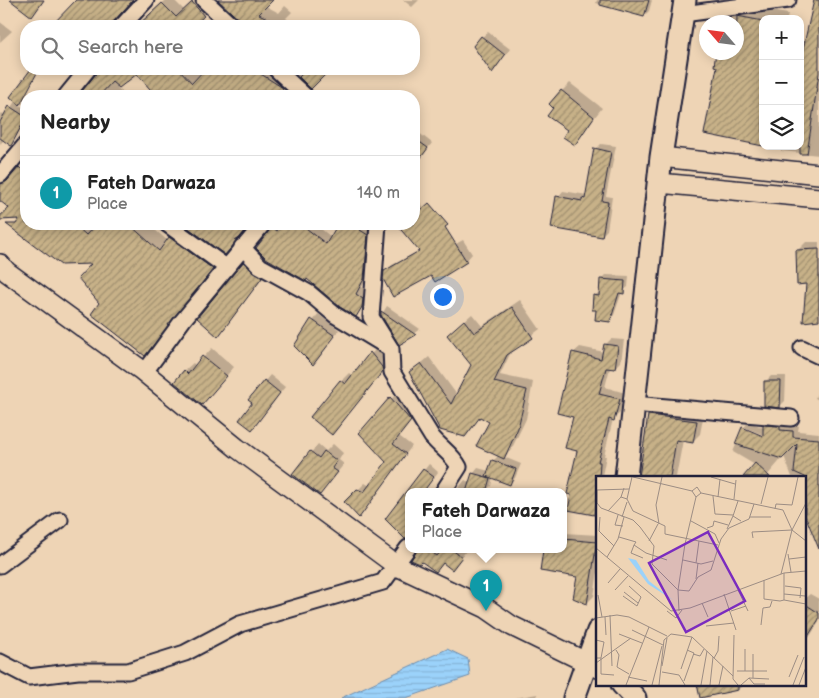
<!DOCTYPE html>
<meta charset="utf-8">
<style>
body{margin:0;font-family:"Balsamiq Sans",sans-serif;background:#f2f2f2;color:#222}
.controls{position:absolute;right:15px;top:15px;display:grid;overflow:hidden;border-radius:10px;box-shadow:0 2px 12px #0003}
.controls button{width:45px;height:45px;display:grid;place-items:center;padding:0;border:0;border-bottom:1px solid #e0e0e0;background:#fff;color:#222;font:25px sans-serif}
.compass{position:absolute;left:699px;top:15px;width:45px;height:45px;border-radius:50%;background:#fff;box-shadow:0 2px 12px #0003;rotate:298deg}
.you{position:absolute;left:442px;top:296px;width:18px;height:18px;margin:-12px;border:4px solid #fff;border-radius:50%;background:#1a73e8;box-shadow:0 0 0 8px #1a73e833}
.badge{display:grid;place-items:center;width:32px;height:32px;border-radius:50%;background:#ea580c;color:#fff;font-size:16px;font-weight:700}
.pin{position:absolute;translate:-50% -41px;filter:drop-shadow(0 1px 2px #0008)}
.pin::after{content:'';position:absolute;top:26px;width:18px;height:15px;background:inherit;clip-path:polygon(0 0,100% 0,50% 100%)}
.popup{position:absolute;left:405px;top:488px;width:162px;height:65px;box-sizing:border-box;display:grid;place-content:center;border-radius:10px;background:#fff;filter:drop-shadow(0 1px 4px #0005);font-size:16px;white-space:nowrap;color:#767676}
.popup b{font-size:19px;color:#222}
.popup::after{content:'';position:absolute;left:50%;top:100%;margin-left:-10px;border:10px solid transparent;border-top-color:#fff}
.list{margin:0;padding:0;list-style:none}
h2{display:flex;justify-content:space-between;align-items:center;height:65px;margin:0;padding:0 20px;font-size:21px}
h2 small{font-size:16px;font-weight:400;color:#767676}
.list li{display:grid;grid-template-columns:32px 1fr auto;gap:15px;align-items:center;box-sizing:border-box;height:75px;padding:0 20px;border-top:1px solid #e0e0e0}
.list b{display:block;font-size:19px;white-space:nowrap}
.list p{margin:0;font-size:16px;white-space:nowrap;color:#767676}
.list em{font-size:16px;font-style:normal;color:#767676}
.icon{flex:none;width:28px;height:28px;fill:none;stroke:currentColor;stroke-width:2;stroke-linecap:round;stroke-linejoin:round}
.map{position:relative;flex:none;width:819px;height:698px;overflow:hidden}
.search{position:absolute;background:#fff;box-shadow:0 2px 12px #0003;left:20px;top:20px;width:400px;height:55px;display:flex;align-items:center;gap:12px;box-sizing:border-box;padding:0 18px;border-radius:20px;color:#767676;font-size:19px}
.panel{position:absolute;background:#fff;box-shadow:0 2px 12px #0003;left:20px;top:90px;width:400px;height:140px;border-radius:20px}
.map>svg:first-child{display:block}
.water{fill:url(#water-rules);stroke:#6b8cae}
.shadow{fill:#0003;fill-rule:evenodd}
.building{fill:url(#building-hatch);stroke:#22223b}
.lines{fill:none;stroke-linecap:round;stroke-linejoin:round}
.minor-casing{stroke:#22223b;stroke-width:19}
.major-casing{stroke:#22223b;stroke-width:22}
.highway-casing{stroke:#22223b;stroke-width:25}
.minor{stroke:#eed4b5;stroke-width:15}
.major{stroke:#eed4b5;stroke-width:19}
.highway{stroke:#eed4b5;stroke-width:21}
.inset-road{fill:none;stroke:#9c8d84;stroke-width:1}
.view{fill:#7b2cbf;fill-opacity:0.15;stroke:#7b2cbf;stroke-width:2.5}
.inset-edge{fill:none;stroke:#22223b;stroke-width:2.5}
</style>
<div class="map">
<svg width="819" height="698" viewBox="0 0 819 698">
<defs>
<pattern id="water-rules" width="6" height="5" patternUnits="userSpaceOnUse" patternTransform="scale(1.25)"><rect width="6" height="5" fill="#9bd2fa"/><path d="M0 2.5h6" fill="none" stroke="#85b4d7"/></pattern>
<pattern id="building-hatch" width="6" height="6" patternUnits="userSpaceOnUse" patternTransform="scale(1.25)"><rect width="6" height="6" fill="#c7b188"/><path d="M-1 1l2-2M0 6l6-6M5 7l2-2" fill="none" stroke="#a19070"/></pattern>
</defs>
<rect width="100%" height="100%" fill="#eed4b5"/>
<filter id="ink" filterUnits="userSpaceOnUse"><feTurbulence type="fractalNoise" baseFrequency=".02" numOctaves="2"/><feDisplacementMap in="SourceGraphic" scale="10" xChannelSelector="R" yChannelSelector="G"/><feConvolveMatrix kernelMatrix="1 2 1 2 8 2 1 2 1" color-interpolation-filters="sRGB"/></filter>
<g filter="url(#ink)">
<path class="water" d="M447 649 468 659 470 676 406 698H341Z"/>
<g class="shadow">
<path d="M74 0H133L114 20 103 26 95 24 94 26H53L76 2Z"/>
<path d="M166 0H174L184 10 196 0H206L212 6 201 17 210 26H138Z"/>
<path d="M219 0H271L266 6 279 13 285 6 292 12 286 18 294 26H247Z"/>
<path d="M403 0H419L412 7Z"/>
<path d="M597 0H652L649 11 644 16 596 3Z"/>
<path d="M819 4V155L781 151V148L773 146H800V53H803Z"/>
<path d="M747 7 788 14 787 19H763V144L736 52V22H723L733 9Z"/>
<path d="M0 22 12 31 0 42Z"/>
<path d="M488 32 510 49 497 66 482 37Z"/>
<path d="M32 69H39L19 105 26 109V121L11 144 4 140 0 144V115L2 113 5 116 16 100 12 97Z"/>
<path d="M97 69H271L290 81 286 95 287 96H158L137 72 117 88 128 96H79L97 75Z"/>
<path d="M289 69H329L311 87Z"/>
<path d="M570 83 602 108 574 143 569 130 554 108 562 91Z"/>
<path d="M414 113 420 118 414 125Z"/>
<path d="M414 129 432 143 414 166Z"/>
<path d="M601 144 616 146 606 196 612 197 607 230 602 235 558 197 563 191 587 195 596 149Z"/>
<path d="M26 162V224H148L168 241 180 229 221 259 145 354 101 303 93 263 15 228 21 218H0L10 208 0 199V183L8 175 16 173Z"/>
<path d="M414 194 452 246 463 240 472 254 466 261 432 273 385 272 392 265 420 251 397 224H414Z"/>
<path d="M183 224H251L225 253Z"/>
<path d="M277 224H315L331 237 339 224H366L374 228 370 272 362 287 369 292 368 300 356 315 273 228Z"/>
<path d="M806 242H819V284L798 250Z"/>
<path d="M250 258 267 272 218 335 199 318Z"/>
<path d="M606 275 629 276 628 287 622 292 614 315 609 320 597 309 594 296 601 291V280Z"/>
<path d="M520 300 540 329 512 350 500 375 533 382 526 419 511 450 504 457 521 464 515 478 510 484 493 477 491 486 485 491 455 492 465 480 470 483 473 474 478 468 489 471 493 461 499 455 491 422 481 416 465 435 411 372 429 357 457 395 472 365 456 328 472 314 482 326Z"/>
<path d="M387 306 420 329 400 343 382 314Z"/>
<path d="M318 314 339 330 313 363 296 346Z"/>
<path d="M611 339 624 340 621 362 615 368H610L605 387 625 393 620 413 613 419 604 456H606L602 476 605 477H598V510L594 514 579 450 574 416 573 353 580 347 604 352 605 345Z"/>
<path d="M379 345 390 362 340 425 341 381 349 373 353 376Z"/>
<path d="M212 348 234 367 202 404 184 371 193 363 196 366Z"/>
<path d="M270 375 285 387 252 428 254 403 265 381Z"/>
<path d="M771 376H786L785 401 780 406 766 381Z"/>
<path d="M819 390V400L815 398Z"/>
<path d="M398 392 417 413 399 436 412 446 359 516 346 502 365 483 370 486 387 462 360 433Z"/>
<path d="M658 407 704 413 700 434 692 442 683 440 676 477H638L650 415Z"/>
<path d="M771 419 799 426 798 431 819 433V541L805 477H792L784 456 766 477 755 465 733 452 743 428 749 422 764 428ZM744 427 769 437 768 439 744 430Z"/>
<path d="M318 444 326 451 333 444 343 453 339 460 344 464 320 494 294 474Z"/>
<path d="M429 464 438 472 423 492H408V538H405L386 519Z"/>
<path d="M564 533 598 535V572L594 596 587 603 578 576 541 570 545 550H564Z"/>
<path d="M418 550H465L466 551 457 563H444L436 571 422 560H413Z"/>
<path d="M810 594 819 599V622L805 644V598Z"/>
<path d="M698 684H744L740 688 701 696Z"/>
<path d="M537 694 538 698H515Z"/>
</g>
<g class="building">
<path d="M10 0H44L32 17Z"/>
<path d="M76 0H133L114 21 105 26H51Z"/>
<path d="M218 0H273L259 14 283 26H246Z"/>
<path d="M600 0H649L644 17 600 5Z"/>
<path d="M814 0H819V73L807 154H800V62Z"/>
<path d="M192 2 204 16 193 26H137L162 3 176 17Z"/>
<path d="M737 16 763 21V146L704 134 717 67 714 66 716 52H736Z"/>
<path d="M481 36 505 55 492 73 473 46Z"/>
<path d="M31 69 38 71 20 105 10 97Z"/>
<path d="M97 69H179L192 83 205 69H253L283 88 281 96H156L137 74 119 88 112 82 99 96H78L95 75Z"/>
<path d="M307 69H331L311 89 299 77Z"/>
<path d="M561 90 594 117 575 145 563 137 567 130 547 116 553 108 549 104Z"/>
<path d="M9 106 26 117 11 146 0 138V122Z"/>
<path d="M414 138 428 148 414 167Z"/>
<path d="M594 148 611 152 602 201 608 202 602 237 551 228 556 196 582 201V198L585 199Z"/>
<path d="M19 167 26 174V224H74L86 235 96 224H129L159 251 169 237 213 269 145 356 91 314 99 303 78 278 91 264 61 265 6 224H16L19 219 0 220V216L9 208 0 201V184L7 181Z"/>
<path d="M429 203 448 225 445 227 467 262 435 282 431 276 393 297 383 279 384 271 419 251 396 224H414V216Z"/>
<path d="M183 224H251L225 255Z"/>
<path d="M283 224H301L326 244 338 224H364L360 230 368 235 364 279 356 294 363 299 362 307 356 317 340 307 307 279 306 281 266 258 256 248 272 227 277 231Z"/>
<path d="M819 249V320L803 322 806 284 797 285 796 250Z"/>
<path d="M243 262 262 278 218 337 197 318Z"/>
<path d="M600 279 625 281 624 294 619 293 610 322 595 320 596 310H592L593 295 599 296Z"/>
<path d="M512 307 533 338 507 355 494 382 527 390 518 428 504 459 476 446 489 422 480 417 465 437 440 430 409 372 421 363 451 404 471 365 447 335 464 320 474 333Z"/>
<path d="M381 311 416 335 399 345 381 315Z"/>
<path d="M311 319 335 336 313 365 294 346Z"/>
<path d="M604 344 618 346 615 369 606 368 599 394 620 399 614 421 609 419 598 462H600L598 497 594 515 568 510 571 495 567 494 577 451 565 448 573 417 557 413 572 352 601 359Z"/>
<path d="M370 352 382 367 383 371 332 435 310 417 340 380 345 384Z"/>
<path d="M202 356 227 376 202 405 174 382 184 370 188 374Z"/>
<path d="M264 380 280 393 252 430 239 420 252 403 248 400Z"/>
<path d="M764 381H781L780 408 764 406Z"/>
<path d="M390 397 411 421 393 444 406 454 359 518 344 502 357 489 364 492 386 462 359 433Z"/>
<path d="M648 415 697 421 693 443 676 440 670 477H639Z"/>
<path d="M763 425 780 426V430L793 431V437L819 439V549L805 515V477L794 472 797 444 782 459 735 444 742 427 763 436Z"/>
<path d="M310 451 319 458 324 451 337 461 332 468 338 472 320 495 292 474Z"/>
<path d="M492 460 516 469 510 485 486 476Z"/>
<path d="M755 463 770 477H743Z"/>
<path d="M423 469 434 477 423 492H408V539H405L385 519Z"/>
<path d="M472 473 490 478 486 492H466Z"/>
<path d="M564 539 597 542 587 604 573 598 577 577 540 571 543 550H564Z"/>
<path d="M417 550H437L433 553 437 556 442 550H452L462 557 452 570 443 563 436 572 422 562 420 564 411 560Z"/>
<path d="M805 604 819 613V619L805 641Z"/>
<path d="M697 684H738V690L700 698Z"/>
</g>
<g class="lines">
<defs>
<g id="minor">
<path d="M204 0 232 26"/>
<path d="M683 14 788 0"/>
<path d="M122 26 146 0"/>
<path d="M276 69 305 96"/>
<path d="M66 96 88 69"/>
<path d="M0 175 26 144"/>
<path d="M167 224 226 267"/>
<path d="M378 224 371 317 391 349 392 372 432 437C441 448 452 454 459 467L443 492"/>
<path d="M242 247 260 266 309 293 335 315 388 347"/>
<path d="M802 348 819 356"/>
<path d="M144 373 183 320 263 224"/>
<path d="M633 404 791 418"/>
<path d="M0 565 60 520"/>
<path d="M0 662 29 677 78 671H128L185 653 240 624 383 582 408 548"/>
</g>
<g id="major">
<path d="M661 157 819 174"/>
<path d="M659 183 819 198"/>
<path d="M0 264 7 272 140 369 237 448 397 566 486 608 512 626 598 668"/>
</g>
<g id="highway">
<path d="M626 477 661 157 685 0"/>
<path d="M622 684 635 698"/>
<path d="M574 698 598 631"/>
</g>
</defs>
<use href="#minor" class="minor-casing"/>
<use href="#major" class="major-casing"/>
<use href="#highway" class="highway-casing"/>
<use href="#minor" class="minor"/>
<use href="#major" class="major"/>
<use href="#highway" class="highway"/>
</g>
</g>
<g transform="translate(596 476)">
<rect width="210" height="210" fill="#eed4b5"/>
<path d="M32 82 40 84 53 105 77 124 52 108Z" fill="#9bd2fa"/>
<path class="inset-road" d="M36 1 31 23 37 35 69 50V58L122 69M37 1 96 15M115 1 139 8M28 12 25 21 31 23M1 14V27L5 32 37 44 44 51 58 70 56 88 82 114 93 115 102 101 115 94 125 63 133 52 153 43 158 28M1 14 33 13M105 17 187 34 196 54M117 20 119 38 137 39M122 21 124 3M138 23 140 4M165 28 172 1M179 33 180 28 196 29 202 1M12 35 25 21M22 39 19 49 27 50M137 40 142 25M4 41 3 55 18 70M26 41 31 26M154 41H175M95 45 119 58 123 67M63 48 60 29 66 1M111 52 117 50 118 45 132 49M131 53 137 40 145 45M23 61 40 66 38 69 50 77 71 84M157 62 156 56 196 54 210 65M53 65 62 48M38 69 35 77 47 82M0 72 75 135 94 132 188 97 210 95M192 78 195 96M11 81 22 63 28 41M193 83 210 81M87 84 105 88 117 85M100 87 103 65M185 98 196 54 210 27M100 103 102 87M168 104V123L184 125 188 124V97M12 107 24 93M189 110 205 112 204 122M19 114 32 100M142 114 152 135M28 116 42 127M128 118 140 154M188 118 209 120M2 119 6 141M27 120 41 130 45 121 33 110M188 124 210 128M106 127 112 141M71 135 80 142 86 134M83 135 82 114 89 68 100 21 105 17 101 11 96 15 100 21M135 135 150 130M14 139 16 190M9 141 10 159M0 142 21 139 33 141 71 160M165 149 167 132 174 131 176 125M110 150 138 147M36 154 67 169M23 158 46 167M138 159 137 203 142 209M0 164 8 166 5 182M149 173V195M20 174 23 179 21 191 33 198M97 178 104 180 108 173M0 182H5V198L18 199M118 182 122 175 123 160M0 187 35 162M66 190 71 162M85 193 96 161M141 195H171M66 196 83 199 89 209M32 201 51 205M193 201 202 179M153 202 158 208H169M157 202V178M88 205 98 177 91 174M30 209 53 151M56 209 66 170M63 209 68 164 75 158 96 161 137 200M105 209 111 175M114 209 117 181M123 209 127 190M145 209 153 202 173 203M197 209 208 181M203 209 210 191"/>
<path class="view" d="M112 56 149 125 90 156 53 87Z"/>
<rect width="210" height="210" class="inset-edge"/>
</g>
</svg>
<div class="controls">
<button>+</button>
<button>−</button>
<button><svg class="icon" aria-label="layers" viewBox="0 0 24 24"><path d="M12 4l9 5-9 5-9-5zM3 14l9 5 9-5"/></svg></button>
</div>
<svg class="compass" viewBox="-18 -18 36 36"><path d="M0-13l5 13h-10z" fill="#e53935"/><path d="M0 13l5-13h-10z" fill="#767676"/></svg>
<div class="you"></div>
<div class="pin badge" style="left:486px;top:611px;background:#0f9aa8">1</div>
<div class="popup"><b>Fateh Darwaza</b>Place</div>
<div class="search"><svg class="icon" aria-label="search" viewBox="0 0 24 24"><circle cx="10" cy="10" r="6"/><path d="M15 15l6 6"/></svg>Search here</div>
<section class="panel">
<h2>Nearby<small></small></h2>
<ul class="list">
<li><span class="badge" style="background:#0f9aa8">1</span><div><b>Fateh Darwaza</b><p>Place</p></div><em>140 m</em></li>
</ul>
</section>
</div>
